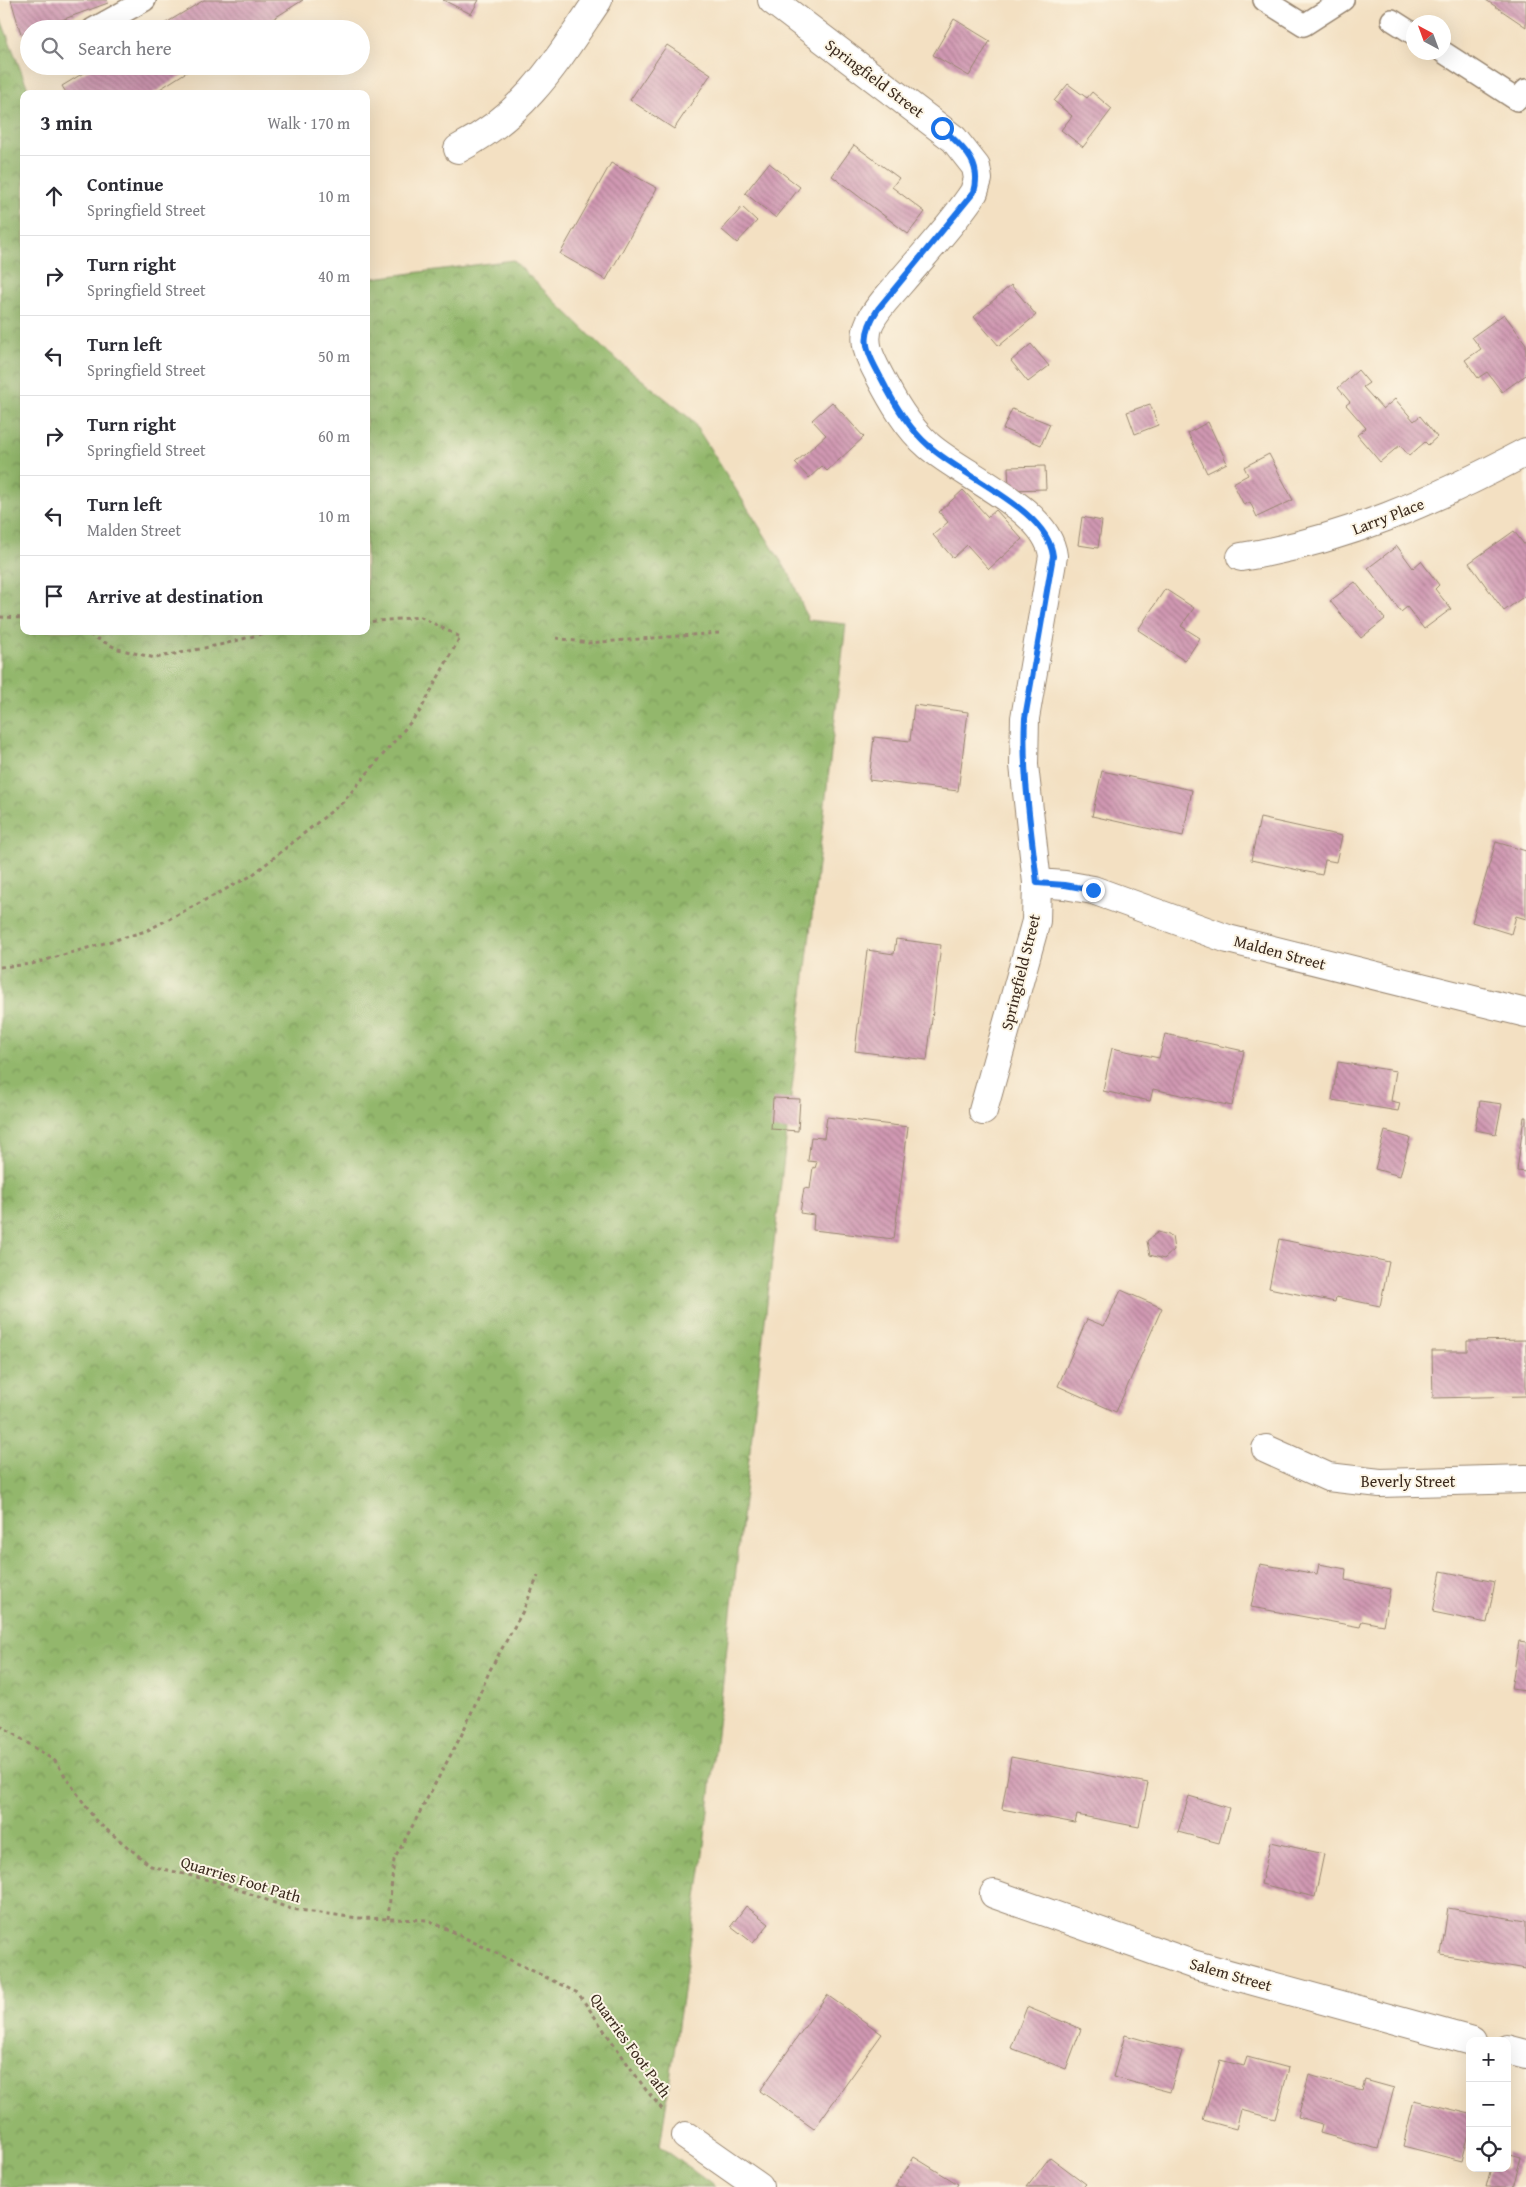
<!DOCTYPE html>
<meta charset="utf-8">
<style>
body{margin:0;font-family:"Gentium Book Plus",serif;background:#f2f2f3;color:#2b2b33}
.controls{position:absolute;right:15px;bottom:15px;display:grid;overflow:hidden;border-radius:10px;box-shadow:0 5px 20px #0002}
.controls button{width:45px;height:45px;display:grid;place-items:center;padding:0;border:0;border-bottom:1px solid #e1e1e2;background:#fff;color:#2b2b33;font:25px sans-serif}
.compass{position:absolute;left:1406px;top:15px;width:45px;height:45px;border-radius:50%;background:#fff;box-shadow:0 5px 20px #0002;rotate:319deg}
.stop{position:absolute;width:15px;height:15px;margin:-11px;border:4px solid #1a73e8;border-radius:50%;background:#fff}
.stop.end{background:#1a73e8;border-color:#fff;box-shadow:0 1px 5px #0008}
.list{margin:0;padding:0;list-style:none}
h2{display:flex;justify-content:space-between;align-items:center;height:65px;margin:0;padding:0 20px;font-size:21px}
h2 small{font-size:16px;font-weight:400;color:#7c7c81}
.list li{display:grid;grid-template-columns:32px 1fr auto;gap:15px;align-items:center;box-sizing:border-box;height:80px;padding:0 20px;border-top:1px solid #e1e1e2}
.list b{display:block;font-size:19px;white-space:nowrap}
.list p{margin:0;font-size:16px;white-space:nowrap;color:#7c7c81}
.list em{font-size:16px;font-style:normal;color:#7c7c81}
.icon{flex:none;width:28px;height:28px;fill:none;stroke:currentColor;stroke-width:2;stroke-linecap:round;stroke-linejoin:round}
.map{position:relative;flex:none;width:1526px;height:2187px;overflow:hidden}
.search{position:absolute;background:#fff;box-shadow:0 5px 20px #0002;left:20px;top:20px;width:350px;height:55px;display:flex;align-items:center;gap:12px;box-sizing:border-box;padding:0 18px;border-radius:28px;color:#7c7c81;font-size:19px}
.panel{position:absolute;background:#fff;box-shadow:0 5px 20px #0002;left:20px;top:90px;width:350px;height:545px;border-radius:10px}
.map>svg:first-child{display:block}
.forest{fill:url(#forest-crowns);stroke:#677045}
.building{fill:url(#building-back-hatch)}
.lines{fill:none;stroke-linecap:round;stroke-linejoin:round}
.service-casing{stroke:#978570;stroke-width:24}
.minor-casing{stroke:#978570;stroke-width:30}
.path{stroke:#978570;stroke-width:3;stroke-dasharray:4 4;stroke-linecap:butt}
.service{stroke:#fff;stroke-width:21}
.minor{stroke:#fff;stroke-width:28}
.route{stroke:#1a73e8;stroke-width:6}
.labels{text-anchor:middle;stroke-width:4;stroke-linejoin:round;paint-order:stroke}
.street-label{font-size:16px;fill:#3b2a1e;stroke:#fcf5e5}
</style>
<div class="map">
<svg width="1526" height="2187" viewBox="0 0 1526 2187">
<defs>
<pattern id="forest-crowns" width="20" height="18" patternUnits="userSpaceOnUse" patternTransform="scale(1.25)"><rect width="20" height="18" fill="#93b76c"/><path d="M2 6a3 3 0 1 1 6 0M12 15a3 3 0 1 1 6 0" fill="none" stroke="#799558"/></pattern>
<pattern id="building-back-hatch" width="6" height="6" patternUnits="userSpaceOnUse" patternTransform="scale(1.25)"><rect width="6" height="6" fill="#d098b2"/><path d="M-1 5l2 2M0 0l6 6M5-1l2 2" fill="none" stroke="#aa7c90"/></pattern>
</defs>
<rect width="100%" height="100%" fill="#fcf5e5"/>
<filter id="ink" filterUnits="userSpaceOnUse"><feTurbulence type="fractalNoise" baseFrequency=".02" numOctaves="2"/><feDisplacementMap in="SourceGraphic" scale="10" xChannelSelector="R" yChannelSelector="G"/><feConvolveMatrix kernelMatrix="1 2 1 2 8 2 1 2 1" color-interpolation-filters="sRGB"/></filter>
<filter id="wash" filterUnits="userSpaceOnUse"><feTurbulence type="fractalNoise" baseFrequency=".0096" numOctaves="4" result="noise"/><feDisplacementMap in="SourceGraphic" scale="20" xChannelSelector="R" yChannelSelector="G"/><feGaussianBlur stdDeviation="1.12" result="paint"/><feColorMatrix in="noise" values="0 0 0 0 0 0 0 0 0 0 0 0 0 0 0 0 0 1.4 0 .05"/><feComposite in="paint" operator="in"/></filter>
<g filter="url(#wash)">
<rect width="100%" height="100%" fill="#f3e0c2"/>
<path class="forest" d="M0 17 30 94H24V631H366V279L513 260 605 350 692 420 791 577 808 620 846 624 701 1871 660 2146 715 2187H0Z"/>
<g id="blocks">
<g class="building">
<path d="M11 0H107L108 3 37 29H29V32L21 34Z"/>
<path d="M204 0H303L257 29H156Z"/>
<path d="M443 0H479L471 14Z"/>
<path d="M1486 0H1526V27Z"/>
<path d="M954 19 990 41 969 76 933 55Z"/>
<path d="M667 45 711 74 674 129 630 100Z"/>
<path d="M95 66H196L152 94H67L62 86Z"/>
<path d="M1068 84 1087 98 1092 92 1112 109 1083 147 1061 130 1072 116 1054 101Z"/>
<path d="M854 145 899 178 892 187 925 212 908 234 832 176Z"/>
<path d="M611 163 657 188 606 280 560 254Z"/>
<path d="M769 163 800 187 776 218 745 193Z"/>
<path d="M742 207 757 221 737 243 722 230Z"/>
<path d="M1011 285 1036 315 999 346 974 317Z"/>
<path d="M1504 314 1526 344V375L1502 392 1487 372 1478 378 1465 360 1481 349 1472 337Z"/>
<path d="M1031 344 1049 366 1028 382 1011 361Z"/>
<path d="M1358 370 1369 383 1363 387 1383 409 1395 399 1414 421 1420 416 1437 437 1428 445 1425 442 1409 456 1400 445 1380 462 1357 435 1366 428 1346 405 1350 402 1338 388Z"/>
<path d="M832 402 864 437 827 471 822 466 809 478 795 463 826 435 812 420Z"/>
<path d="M1150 404 1158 425 1135 434 1127 412Z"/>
<path d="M1012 409 1050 424 1041 445 1003 429Z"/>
<path d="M1208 422 1227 463 1207 473 1188 433Z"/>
<path d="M1269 454 1293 500 1257 517 1250 502 1244 505 1233 483 1248 475 1244 467Z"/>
<path d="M1045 466 1046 489 1009 490 1008 467Z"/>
<path d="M963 490 988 517 996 510 1022 539 989 569 967 545 953 558 933 535 948 522 939 512Z"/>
<path d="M1082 517 1102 521 1098 548 1078 545Z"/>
<path d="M1514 531 1526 547V595L1504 611 1469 563Z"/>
<path d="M1397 546 1413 568 1421 561 1439 585 1435 589 1451 609 1424 629 1407 607 1401 612 1368 568Z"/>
<path d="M1355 582 1385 619 1361 638 1330 601Z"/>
<path d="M1165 589 1194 608 1181 626 1200 638 1185 661 1138 630Z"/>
<path d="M914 705 968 712 958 791 869 780 874 737 910 741Z"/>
<path d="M1102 771 1192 790 1183 836 1092 816Z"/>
<path d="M1260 818 1342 836 1336 862 1325 860 1322 875 1251 860Z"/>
<path d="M1496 842 1526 851V919L1516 916 1511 934 1472 922Z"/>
<path d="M896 939 941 945 927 1060 855 1051 867 950 894 954Z"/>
<path d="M1165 1034 1244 1051 1232 1106 1153 1089 1150 1101 1103 1091 1112 1048 1159 1058Z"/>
<path d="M1338 1062 1396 1071 1391 1101 1400 1103 1398 1111 1332 1100Z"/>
<path d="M773 1098 800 1099 798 1131 771 1129Z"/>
<path d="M1480 1101 1502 1104 1496 1134 1475 1130Z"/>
<path d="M827 1117 908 1127 894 1239 813 1230 814 1215 800 1213 804 1188 810 1189 813 1167 815 1168 817 1162 808 1161 811 1137 824 1138Z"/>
<path d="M1524 1117H1526V1172L1517 1171Z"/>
<path d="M1385 1131 1410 1138 1400 1176 1375 1169Z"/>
<path d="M1158 1232 1172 1236 1174 1250 1164 1259 1150 1255 1147 1241Z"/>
<path d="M1279 1239 1389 1262 1380 1306 1336 1297 1335 1302 1269 1288Z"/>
<path d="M1121 1290 1162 1308 1116 1412 1058 1386 1087 1319 1104 1326Z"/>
<path d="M1526 1340V1396L1433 1398 1432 1351H1467V1341Z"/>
<path d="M1260 1564 1317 1574 1319 1564 1346 1569 1345 1580 1390 1589 1383 1625 1362 1621 1360 1627 1251 1607Z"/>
<path d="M1441 1571 1495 1582 1487 1623 1433 1612Z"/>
<path d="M1519 1641 1526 1642V1691L1511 1689Z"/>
<path d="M1011 1757 1148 1783 1139 1827 1077 1815 1075 1823 1002 1809Z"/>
<path d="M1189 1796 1229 1808 1219 1843 1178 1832Z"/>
<path d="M1271 1842 1324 1854 1315 1897 1261 1884Z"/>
<path d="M746 1906 769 1924 753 1943 731 1926Z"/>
<path d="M1448 1908 1526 1921V1969L1441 1955Z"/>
<path d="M827 1995 882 2034 814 2129 760 2091Z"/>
<path d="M1027 2007 1081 2029 1066 2069 1011 2048Z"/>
<path d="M1125 2035 1182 2051 1170 2092 1113 2077Z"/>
<path d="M1247 2057 1289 2068 1275 2119 1241 2110 1236 2129 1203 2120 1220 2060 1244 2066Z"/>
<path d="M1309 2075 1362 2090 1365 2080 1394 2088 1378 2149 1320 2133 1322 2124 1298 2117Z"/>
<path d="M1414 2100 1470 2114V2130L1462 2161 1403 2146Z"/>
<path d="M1507 2153 1521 2157 1513 2187H1486L1491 2168H1507Z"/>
<path d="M914 2157 958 2184 956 2187H895Z"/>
<path d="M1050 2157 1086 2184 1083 2187H1027Z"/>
</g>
</g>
</g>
<g filter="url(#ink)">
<use href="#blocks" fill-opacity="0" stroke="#978570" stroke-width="1"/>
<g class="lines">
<defs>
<g id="service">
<path d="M1264 0 1304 25 1343 0"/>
<path d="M1392 20 1414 34"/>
<path d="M93 29 145 0"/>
<path d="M1443 52 1517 100 1526 90"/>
</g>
<g id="minor">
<path d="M772 0 954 139 976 167 978 179 974 192C953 224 925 253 900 283 890 295 877 307 870 322 861 341 870 358 879 375 892 400 907 427 929 446 963 476 1048 509 1053 556L1025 718 1024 765 1037 883 1036 921 983 1111"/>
<path d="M458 149C527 113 556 62 598 0"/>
<path d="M1241 557C1343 541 1435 500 1526 452"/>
<path d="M1037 883 1065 885 1093 890 1228 939 1526 1013"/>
<path d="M1266 1449 1328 1477 1380 1483 1526 1479"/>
<path d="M994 1894 1192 1964 1472 2041"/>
<path d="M1507 2049 1526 2054"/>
<path d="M686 2136 759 2187"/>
</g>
</defs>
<use href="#service" class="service-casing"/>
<use href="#minor" class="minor-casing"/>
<g class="path">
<path d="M0 617 24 618"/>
<path d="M82 631 118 649 155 658 224 644 272 631"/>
<path d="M556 638 588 643 719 633"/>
<path d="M0 967 32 964 146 931 251 876 343 802 420 711 460 637 421 617 366 622"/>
<path d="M0 1725 55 1761 96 1821 151 1866 221 1883 291 1909 358 1918 428 1920 578 1993 646 2090 664 2111"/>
<path d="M388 1919 394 1860 462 1734 490 1670 523 1611 538 1576"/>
</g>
<use href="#service" class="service"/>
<use href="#minor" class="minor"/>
</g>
</g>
<g class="lines" filter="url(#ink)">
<path class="route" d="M942 128C962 147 983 162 974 192L878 309C859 337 866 350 881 378 893 402 908 428 929 446 962 477 1048 509 1053 556L1025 718C1022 773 1031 828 1037 883L1065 885 1093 890"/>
</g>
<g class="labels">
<g class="street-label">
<text transform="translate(875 78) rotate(37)" y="6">Springfield Street</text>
<text transform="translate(1388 516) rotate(-21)" y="6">Larry Place</text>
<text transform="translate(1280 952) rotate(15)" y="6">Malden Street</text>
<text transform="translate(1020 972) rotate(-76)" y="6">Springfield Street</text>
<text x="1408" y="1487">Beverly Street</text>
<text transform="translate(241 1879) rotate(17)" y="6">Quarries Foot Path</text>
<text transform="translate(1231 1974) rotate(16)" y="6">Salem Street</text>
<text transform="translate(631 2045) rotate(54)" y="6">Quarries Foot Path</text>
</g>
</g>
</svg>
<div class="controls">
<button>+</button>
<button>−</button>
<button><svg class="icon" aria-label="locate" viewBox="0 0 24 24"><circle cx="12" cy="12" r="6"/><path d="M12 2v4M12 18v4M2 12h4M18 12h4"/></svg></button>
</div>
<svg class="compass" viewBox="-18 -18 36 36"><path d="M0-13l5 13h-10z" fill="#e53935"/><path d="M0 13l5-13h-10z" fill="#7c7c81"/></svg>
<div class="stop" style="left:942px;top:128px"></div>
<div class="stop end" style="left:1093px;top:890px"></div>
<div class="search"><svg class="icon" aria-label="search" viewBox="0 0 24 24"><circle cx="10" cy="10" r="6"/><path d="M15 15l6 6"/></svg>Search here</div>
<section class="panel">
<h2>3 min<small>Walk · 170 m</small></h2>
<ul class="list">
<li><svg class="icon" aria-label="ahead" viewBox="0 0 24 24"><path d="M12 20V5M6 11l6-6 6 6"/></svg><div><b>Continue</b><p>Springfield Street</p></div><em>10 m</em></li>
<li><svg class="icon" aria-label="right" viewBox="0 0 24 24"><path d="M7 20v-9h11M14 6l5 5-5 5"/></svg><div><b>Turn right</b><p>Springfield Street</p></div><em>40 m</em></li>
<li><svg class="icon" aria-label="left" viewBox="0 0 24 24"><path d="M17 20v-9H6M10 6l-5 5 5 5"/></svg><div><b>Turn left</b><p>Springfield Street</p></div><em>50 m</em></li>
<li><svg class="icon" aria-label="right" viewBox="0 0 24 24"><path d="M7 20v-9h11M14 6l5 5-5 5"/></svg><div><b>Turn right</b><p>Springfield Street</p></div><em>60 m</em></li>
<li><svg class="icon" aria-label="left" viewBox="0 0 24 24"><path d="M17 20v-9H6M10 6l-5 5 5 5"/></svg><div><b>Turn left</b><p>Malden Street</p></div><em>10 m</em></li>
<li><svg class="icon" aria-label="arrive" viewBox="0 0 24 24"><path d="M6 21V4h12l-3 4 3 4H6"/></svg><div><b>Arrive at destination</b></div></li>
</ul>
</section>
</div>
